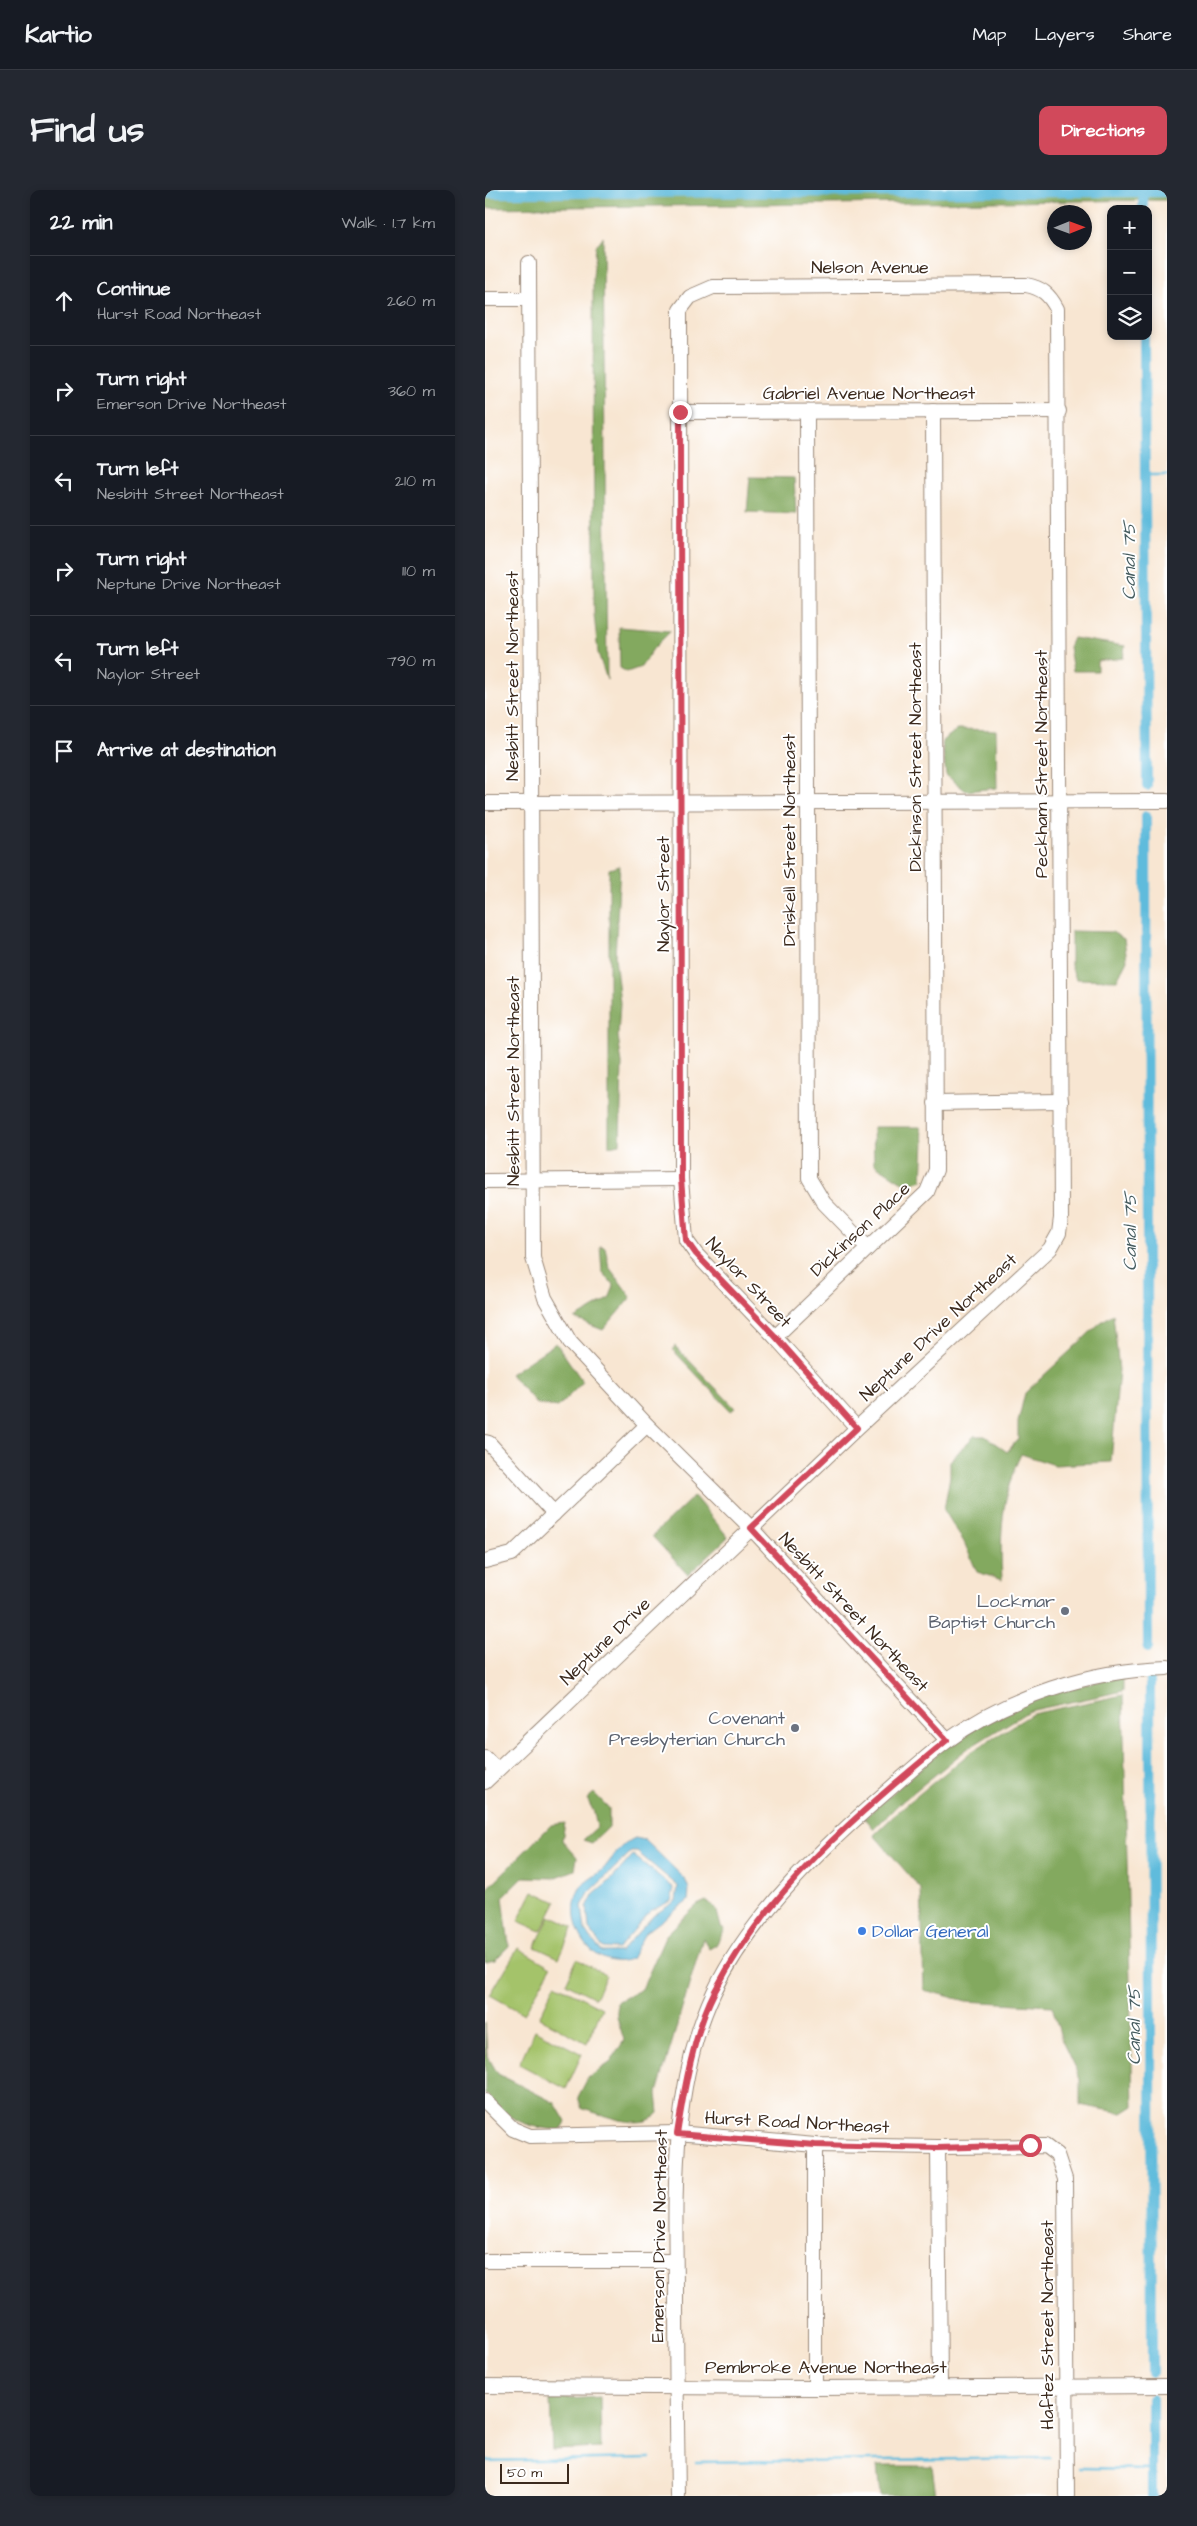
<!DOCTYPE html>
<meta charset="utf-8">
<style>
body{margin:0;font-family:"Architects Daughter",sans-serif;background:#242831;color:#f1f3f6}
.controls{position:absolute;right:15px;top:15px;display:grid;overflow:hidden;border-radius:10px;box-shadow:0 2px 8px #0003}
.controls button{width:45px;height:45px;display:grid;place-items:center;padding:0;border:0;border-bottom:1px solid #363941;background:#171b24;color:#f1f3f6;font:25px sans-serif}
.compass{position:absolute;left:562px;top:15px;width:45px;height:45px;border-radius:50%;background:#171b24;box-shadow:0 2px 8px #0003;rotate:89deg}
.scale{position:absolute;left:15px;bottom:12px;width:69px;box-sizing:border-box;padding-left:5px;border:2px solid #3b2a1e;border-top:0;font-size:14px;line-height:18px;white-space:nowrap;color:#3b2a1e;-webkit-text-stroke:4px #fff;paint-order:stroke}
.stop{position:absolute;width:15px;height:15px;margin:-11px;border:4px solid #d1495b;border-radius:50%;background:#fff}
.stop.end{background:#d1495b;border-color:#fff;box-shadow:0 1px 5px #0008}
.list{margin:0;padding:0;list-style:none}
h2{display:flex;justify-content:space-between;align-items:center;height:65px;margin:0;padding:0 20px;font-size:21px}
h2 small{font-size:16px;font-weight:400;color:#9ea1a6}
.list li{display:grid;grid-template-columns:32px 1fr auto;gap:15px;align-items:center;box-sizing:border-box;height:90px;padding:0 20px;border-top:1px solid #363941}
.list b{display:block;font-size:19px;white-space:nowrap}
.list p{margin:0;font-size:16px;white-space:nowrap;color:#9ea1a6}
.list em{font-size:16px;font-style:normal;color:#9ea1a6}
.icon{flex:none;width:28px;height:28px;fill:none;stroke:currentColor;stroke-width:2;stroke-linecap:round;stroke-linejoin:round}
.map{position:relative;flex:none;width:682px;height:2306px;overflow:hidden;border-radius:10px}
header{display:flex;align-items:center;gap:30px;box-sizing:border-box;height:70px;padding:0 25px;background:#171b24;border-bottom:1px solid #363941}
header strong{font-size:24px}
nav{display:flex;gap:28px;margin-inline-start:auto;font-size:18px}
.intro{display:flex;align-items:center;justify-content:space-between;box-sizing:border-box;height:120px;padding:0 30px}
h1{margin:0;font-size:35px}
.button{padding:12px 22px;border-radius:10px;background:#d1495b;color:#fff;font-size:18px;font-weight:700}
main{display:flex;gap:30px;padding:0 30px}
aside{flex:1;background:#171b24;border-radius:10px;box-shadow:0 2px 8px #0003}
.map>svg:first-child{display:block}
.green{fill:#a4c36b;stroke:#707644}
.forest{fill:#83a95f;stroke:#5f6a3e}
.water{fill:#5ebbdc;stroke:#4c727d;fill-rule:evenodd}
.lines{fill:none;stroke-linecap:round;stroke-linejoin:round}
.stream{stroke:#5ebbdc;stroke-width:2.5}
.canal{stroke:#5ebbdc;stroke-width:10}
.minor-casing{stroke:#9a8878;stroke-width:16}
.minor{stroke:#fff;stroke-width:14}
.route{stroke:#d1495b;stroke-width:6}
.worship-dot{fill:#6b7280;stroke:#fff;stroke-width:2}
.shop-dot{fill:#3f7fe0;stroke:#fff;stroke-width:2}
.labels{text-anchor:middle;stroke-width:4;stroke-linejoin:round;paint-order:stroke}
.street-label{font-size:18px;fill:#3b2a1e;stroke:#fff}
.worship-label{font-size:18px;fill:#5b616d;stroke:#fff;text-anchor:end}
.shop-label{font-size:18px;fill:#366cbe;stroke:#fff;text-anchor:start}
.water-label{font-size:19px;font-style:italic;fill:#475d60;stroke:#fff}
</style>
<header>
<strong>Kartio</strong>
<nav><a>Map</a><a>Layers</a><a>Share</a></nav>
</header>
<div class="intro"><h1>Find us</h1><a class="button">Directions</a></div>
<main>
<aside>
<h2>22 min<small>Walk · 1.7 km</small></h2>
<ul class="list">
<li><svg class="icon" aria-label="ahead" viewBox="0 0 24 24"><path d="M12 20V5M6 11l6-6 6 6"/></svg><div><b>Continue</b><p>Hurst Road Northeast</p></div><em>260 m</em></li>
<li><svg class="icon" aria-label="right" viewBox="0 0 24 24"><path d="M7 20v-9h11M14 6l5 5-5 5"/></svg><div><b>Turn right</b><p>Emerson Drive Northeast</p></div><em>360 m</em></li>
<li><svg class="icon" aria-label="left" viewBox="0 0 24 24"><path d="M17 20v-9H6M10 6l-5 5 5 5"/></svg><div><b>Turn left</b><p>Nesbitt Street Northeast</p></div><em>210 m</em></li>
<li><svg class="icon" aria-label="right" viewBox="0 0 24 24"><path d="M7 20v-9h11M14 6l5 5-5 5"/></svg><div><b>Turn right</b><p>Neptune Drive Northeast</p></div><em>110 m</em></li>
<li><svg class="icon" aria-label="left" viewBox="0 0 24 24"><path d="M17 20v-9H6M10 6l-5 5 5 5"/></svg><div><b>Turn left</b><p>Naylor Street</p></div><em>790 m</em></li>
<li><svg class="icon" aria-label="arrive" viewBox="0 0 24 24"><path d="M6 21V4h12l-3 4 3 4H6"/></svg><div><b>Arrive at destination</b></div></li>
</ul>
</aside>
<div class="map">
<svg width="682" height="2306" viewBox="0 0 682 2306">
<rect width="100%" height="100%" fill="#fff"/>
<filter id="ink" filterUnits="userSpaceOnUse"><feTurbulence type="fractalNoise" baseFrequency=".02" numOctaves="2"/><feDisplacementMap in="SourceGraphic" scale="10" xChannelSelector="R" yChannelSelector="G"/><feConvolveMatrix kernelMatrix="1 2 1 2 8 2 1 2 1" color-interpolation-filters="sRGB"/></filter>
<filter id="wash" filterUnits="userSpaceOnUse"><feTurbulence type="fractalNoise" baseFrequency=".0096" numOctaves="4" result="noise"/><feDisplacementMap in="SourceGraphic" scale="20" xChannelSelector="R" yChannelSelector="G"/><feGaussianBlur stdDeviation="1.12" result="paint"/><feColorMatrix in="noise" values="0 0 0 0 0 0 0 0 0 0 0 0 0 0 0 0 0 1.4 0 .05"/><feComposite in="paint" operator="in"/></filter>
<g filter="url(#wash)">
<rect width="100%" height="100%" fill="#f8e6d2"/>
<g class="green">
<path d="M48 1701 71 1712 56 1741 33 1731Z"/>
<path d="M65 1726 88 1737 74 1768 50 1757Z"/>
<path d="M33 1758 66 1777 39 1824 5 1805Z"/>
<path d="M92 1769 121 1785 110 1808 81 1793Z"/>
<path d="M70 1794 117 1818 102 1853 54 1828Z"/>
<path d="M50 1840 97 1864 81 1899 34 1874Z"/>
</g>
<g class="forest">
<path d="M0 0H682V10L0 18Z"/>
<path d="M118 47 122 490 113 463 109 424 108 87 111 56Z"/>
<path d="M265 287 309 288 311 324 262 322Z"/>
<path d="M134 437 186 441 168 459 156 477 142 482 135 478Z"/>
<path d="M588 448 640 456 638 468 612 471V481H588L584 457Z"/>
<path d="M473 539 511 540 512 598 481 601 461 585 457 551Z"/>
<path d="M135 676 130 767 135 813 133 846 137 874 135 954 124 956V679Z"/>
<path d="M586 741 627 742 639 749 642 770 632 790 591 789 586 776Z"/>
<path d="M388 937H435L439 951 437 990 422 995 389 974Z"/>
<path d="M115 1056 120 1057 124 1077 146 1107 118 1140 90 1129 124 1109 129 1096 117 1081Z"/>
<path d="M628 1124 634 1180 626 1272 570 1275 536 1264C516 1305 515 1345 517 1390L492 1382 479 1352 459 1320 465 1286V1271L489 1246H500L522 1262 533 1249V1232L540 1203 615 1133Z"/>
<path d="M71 1153 98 1192 73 1217 52 1214 25 1184Z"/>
<path d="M190 1156 250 1218 246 1221 188 1160Z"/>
<path d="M209 1306 243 1347 203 1385 167 1346Z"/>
<path d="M638 1487V1501L544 1521 482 1559 414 1614 389 1639 381 1629H378C407 1604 435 1577 465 1554 514 1518 578 1496 638 1487Z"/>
<path d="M638 1505 648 1916 637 1923 595 1915V1889L577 1851 567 1816 481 1811 439 1800 436 1699 389 1645 417 1618 486 1562 547 1524Z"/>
<path d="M109 1603 124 1618V1637L107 1653 98 1650 112 1637 109 1622 102 1609Z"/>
<path d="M80 1633 77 1650 92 1667 90 1680 69 1688 38 1687 18 1707 24 1756 10 1770 0 1772V1701L66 1635Z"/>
<path d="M221 1711 231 1718 236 1737 240 1739 231 1755 224 1759 218 1748 172 1903 174 1923C156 1943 119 1924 97 1919L93 1907 103 1888 126 1872 139 1850 132 1827V1812L157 1799 181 1745 212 1715Z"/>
<path d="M0 1833 2 1865 13 1884 70 1913 81 1932 76 1940C41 1938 23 1930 0 1903Z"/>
<path d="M115 2207 116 2258 67 2260 65 2210Z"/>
<path d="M392 2276H447L451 2306H395Z"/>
</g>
<g class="water">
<path d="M150 1648 160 1650 200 1689 204 1699 203 1711 160 1743 146 1769C107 1783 78 1732 94 1700 99 1690 113 1686 120 1677 128 1667 138 1653 150 1648ZM146 1662H152L193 1696 191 1711 169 1725 135 1762H117L100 1741 97 1716 104 1703Z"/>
<path d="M148 1665 189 1698 186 1711 165 1721 133 1759 118 1758 104 1739 102 1717 108 1705 126 1690Z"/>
</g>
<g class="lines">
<g class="stream">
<path d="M660 285H682"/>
<path d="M0 2271 166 2268"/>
<path d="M211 2272 566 2268"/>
<path d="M594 2278 667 2279"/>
</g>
<g class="canal">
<path d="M658 2V19"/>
<path d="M0 3 682 2"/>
<path d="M659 146 662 596"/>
<path d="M661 626 663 1458"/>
<path d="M665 1489 667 2182"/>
<path d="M667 2209V2306"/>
</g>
</g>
</g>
<g filter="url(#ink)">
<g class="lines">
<defs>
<g id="minor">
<path d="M44 73 48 1068 60 1108 85 1152 162 1235 266 1338 462 1550"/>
<path d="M0 109H44"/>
<path d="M195 222 574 221"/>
<path d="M322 222 324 988 339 1013 382 1057"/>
<path d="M0 613 682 611"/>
<path d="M450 913 576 911"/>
<path d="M0 991 196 989"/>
<path d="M290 1147 442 1002 451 980 448 221"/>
<path d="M0 1252 4 1253 69 1324"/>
<path d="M0 1371 27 1364 162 1235"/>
<path d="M0 1568 12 1580"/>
<path d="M0 1592 372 1238 565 1059 574 1043 576 1028 572 119C564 104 557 98 541 95L228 97 205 107 195 120 196 989 201 1050 211 1064 290 1147 372 1238"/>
<path d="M0 1911 28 1939 45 1946 192 1943 330 1955 453 1957 560 1956 572 1965 580 1989 582 2306"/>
<path d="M330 1955V2198"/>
<path d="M453 1957 455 2196"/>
<path d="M0 2071H190"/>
<path d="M0 2196 330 2198 682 2196"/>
<path d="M193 2306C192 2237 191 2167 191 2098 190 1999 186 1894 229 1802 266 1724 342 1653 407 1597 425 1581 443 1565 462 1551 524 1506 606 1480 682 1478"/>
</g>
</defs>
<use href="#minor" class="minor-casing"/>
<use href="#minor" class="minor"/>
</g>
</g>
<g class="lines" filter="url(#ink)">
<path class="route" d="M195 222 196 989 201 1050 211 1064 290 1146 372 1238 266 1338 462 1550C375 1622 283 1699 230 1801 209 1841 199 1900 192 1944L330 1955 453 1958 545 1955"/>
</g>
<g class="worship-dot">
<circle cx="580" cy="1421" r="5"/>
<circle cx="310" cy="1538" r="5"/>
</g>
<circle class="shop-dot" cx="377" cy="1741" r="5"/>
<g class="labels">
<g class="street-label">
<text x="385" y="83">Nelson Avenue</text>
<text x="384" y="209">Gabriel Avenue Northeast</text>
<text transform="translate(27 486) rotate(-90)" y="6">Nesbitt Street Northeast</text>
<text transform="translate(430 567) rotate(-90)" y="6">Dickinson Street Northeast</text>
<text transform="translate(556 574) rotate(-90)" y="6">Peckham Street Northeast</text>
<text transform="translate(304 650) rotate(-90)" y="6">Driskell Street Northeast</text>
<text transform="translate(178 704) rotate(-90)" y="6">Naylor Street</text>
<text transform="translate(28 891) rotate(-90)" y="6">Nesbitt Street Northeast</text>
<text transform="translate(375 1039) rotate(-43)" y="6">Dickinson Place</text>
<text transform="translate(264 1092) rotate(47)" y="6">Naylor Street</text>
<text transform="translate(453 1137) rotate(-43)" y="6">Neptune Drive Northeast</text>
<text transform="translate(369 1422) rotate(47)" y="6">Nesbitt Street Northeast</text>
<text transform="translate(120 1451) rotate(-44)" y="6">Neptune Drive</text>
<text transform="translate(312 1932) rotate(3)" y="6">Hurst Road Northeast</text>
<text transform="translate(174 2046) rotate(-89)" y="6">Emerson Drive Northeast</text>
<text transform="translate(562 2135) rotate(-90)" y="6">Haftez Street Northeast</text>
<text x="341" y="2183">Pembroke Avenue Northeast</text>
</g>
<g class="worship-label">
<text x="570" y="1417">Lockmar<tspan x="570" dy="21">Baptist Church</tspan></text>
<text x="300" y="1534">Covenant<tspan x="300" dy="21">Presbyterian Church</tspan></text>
</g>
<g class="shop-label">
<text x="387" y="1747">Dollar General</text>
</g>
<g class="water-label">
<text transform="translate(643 371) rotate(-90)" y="7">Canal 75</text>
<text transform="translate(644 1042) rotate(-90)" y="7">Canal 75</text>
<text transform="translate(648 1836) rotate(-90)" y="7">Canal 75</text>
</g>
</g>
</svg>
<div class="controls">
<button>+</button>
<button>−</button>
<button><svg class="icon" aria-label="layers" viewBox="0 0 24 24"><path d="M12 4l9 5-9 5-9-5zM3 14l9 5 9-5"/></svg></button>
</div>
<svg class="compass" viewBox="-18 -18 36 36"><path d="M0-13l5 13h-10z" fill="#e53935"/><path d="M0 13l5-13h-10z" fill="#9ea1a6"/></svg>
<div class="scale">50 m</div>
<div class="stop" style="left:545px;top:1955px"></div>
<div class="stop end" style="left:195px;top:222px"></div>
</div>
</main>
